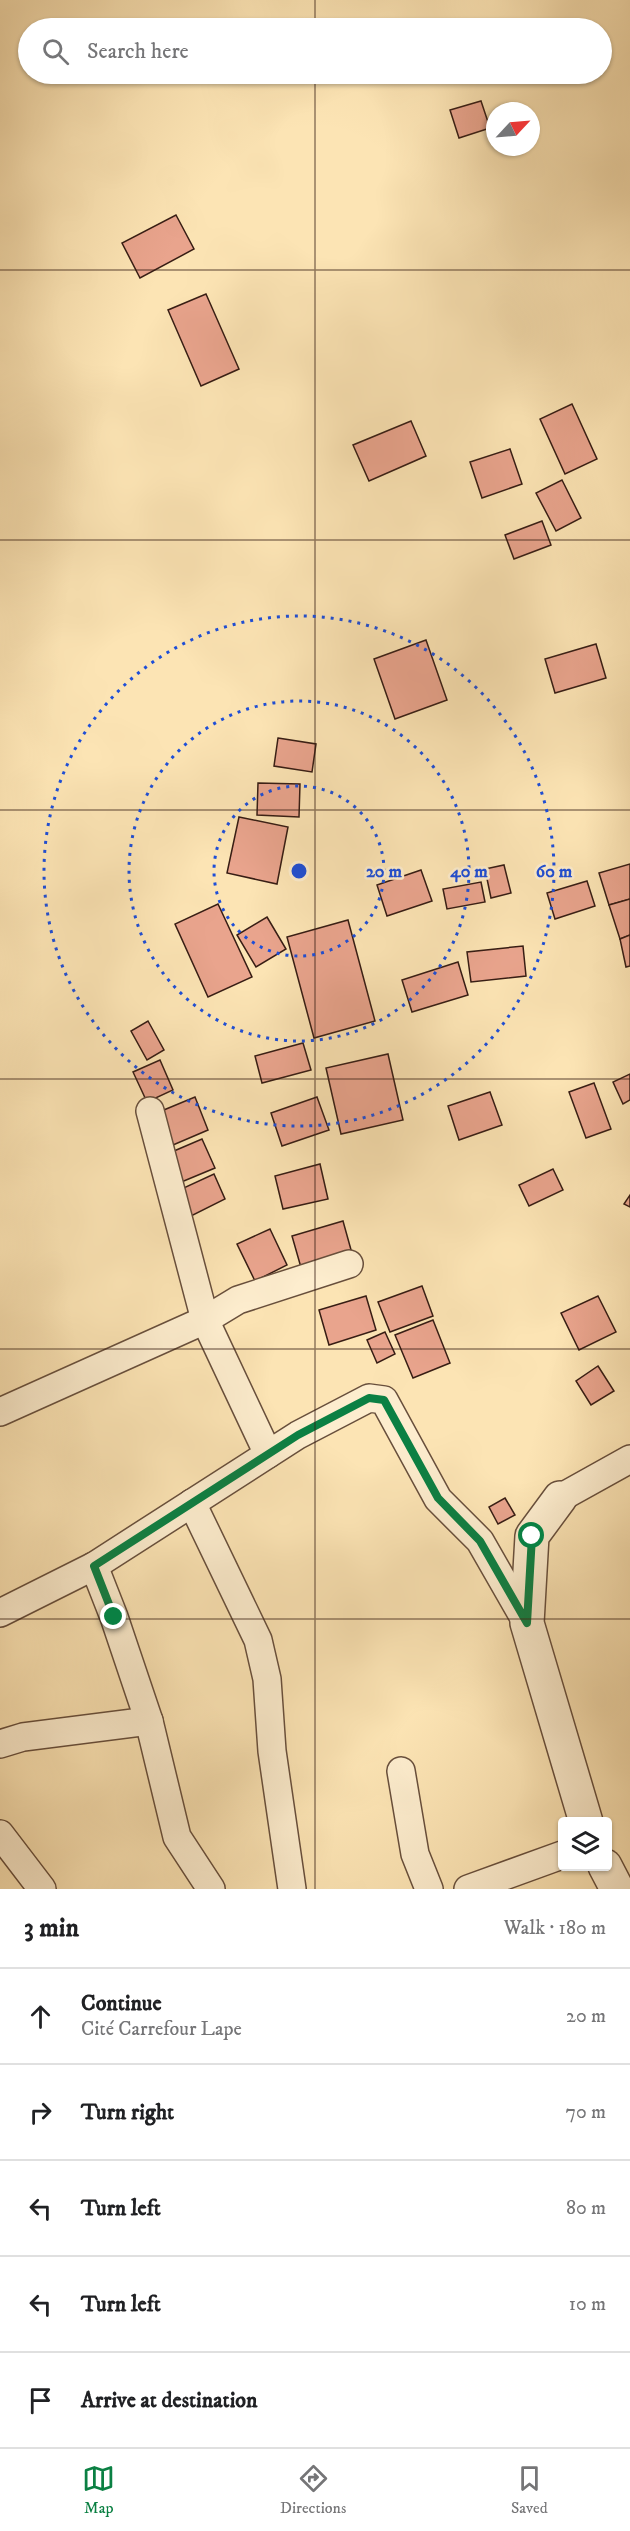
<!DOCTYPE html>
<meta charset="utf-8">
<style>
body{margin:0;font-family:"IM FELL DW Pica",serif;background:#f2f2f2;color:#202124}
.controls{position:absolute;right:18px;bottom:18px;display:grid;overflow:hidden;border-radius:6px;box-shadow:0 2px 4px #0004}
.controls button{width:54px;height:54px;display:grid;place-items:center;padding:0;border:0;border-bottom:2px solid #e0e0e0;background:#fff;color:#202124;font:30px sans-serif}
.compass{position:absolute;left:486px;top:102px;width:54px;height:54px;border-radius:50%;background:#fff;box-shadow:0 2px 4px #0004;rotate:64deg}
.stop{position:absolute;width:18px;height:18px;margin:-14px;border:4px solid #0b8043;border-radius:50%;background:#fff}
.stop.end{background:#0b8043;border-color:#fff;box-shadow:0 2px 6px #0008}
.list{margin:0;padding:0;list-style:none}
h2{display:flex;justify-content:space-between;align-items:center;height:78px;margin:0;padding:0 24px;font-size:26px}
h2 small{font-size:20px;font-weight:400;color:#757577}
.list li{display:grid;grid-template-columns:39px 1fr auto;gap:18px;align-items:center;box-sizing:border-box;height:96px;padding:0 24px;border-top:2px solid #e0e0e0}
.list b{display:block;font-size:22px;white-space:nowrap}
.list p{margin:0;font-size:20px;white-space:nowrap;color:#757577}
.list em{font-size:20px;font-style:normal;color:#757577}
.icon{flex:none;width:33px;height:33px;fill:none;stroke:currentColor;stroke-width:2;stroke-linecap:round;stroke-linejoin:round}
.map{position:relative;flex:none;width:630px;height:1889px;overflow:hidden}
.search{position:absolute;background:#fff;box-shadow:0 2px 4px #0004;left:18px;right:18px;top:18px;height:66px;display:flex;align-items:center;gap:15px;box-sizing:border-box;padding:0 21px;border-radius:33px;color:#757577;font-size:22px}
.sheet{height:558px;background:#fff}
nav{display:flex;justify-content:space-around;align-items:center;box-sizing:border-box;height:84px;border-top:2px solid #e0e0e0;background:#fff;font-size:16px;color:#757577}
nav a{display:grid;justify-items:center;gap:3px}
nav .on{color:#0b8043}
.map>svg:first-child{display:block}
.building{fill:#e9a48d;stroke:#371d14;stroke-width:1.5}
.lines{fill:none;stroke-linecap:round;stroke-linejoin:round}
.minor-casing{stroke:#684f3c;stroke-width:30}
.tertiary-casing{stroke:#684f3c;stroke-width:36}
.minor{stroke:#fdedce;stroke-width:27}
.tertiary{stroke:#fdedce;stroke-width:33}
.route{stroke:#0b8043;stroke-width:8}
.grid{fill:none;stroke:#371d14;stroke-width:1.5;stroke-opacity:0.55}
.ring{fill:none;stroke:#1d4ed8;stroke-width:3;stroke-dasharray:3 6}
.centre{fill:#1d4ed8;stroke:#fdedce;stroke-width:3}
.ring-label{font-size:18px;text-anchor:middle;font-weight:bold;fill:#1d4ed8;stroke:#fdedce;stroke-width:5;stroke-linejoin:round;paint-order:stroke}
</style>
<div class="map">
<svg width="630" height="1889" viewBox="0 0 630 1889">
<rect width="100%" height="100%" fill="#fce4b4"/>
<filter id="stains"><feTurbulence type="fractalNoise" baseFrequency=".00333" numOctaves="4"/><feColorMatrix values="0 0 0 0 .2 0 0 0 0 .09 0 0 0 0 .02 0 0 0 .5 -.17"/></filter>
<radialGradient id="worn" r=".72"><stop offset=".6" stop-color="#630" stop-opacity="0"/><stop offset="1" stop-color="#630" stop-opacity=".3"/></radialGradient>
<g class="building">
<path d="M481 101 490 128 459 138 450 110Z"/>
<path d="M176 215 194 249 140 278 122 243Z"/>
<path d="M206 294 239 369 201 386 168 310Z"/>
<path d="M572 404 597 459 565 474 540 419Z"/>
<path d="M411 421 426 456 369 481 353 445Z"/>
<path d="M510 449 522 484 482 498 470 462Z"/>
<path d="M562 480 581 518 556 531 536 493Z"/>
<path d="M542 521 551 545 514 559 505 535Z"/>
<path d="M426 640 447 700 395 719 374 659Z"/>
<path d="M596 644 606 678 555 693 545 659Z"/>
<path d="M278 738 316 744 312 772 274 766Z"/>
<path d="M258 783 300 784 299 817 257 815Z"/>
<path d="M239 817 288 827 277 884 227 873Z"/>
<path d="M630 864V899L609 905 599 873Z"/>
<path d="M504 865 511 893 491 898 485 869Z"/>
<path d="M421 870 432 901 387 916 377 885Z"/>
<path d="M587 881 595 906 555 919 547 893Z"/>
<path d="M481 882 485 902 447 909 443 889Z"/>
<path d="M630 899V935L620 939 609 905Z"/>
<path d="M218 904 252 977 208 997 175 924Z"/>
<path d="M267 917 286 949 256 967 237 935Z"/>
<path d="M348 920 375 1021 314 1038 287 937Z"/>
<path d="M630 935V966L626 967 620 939Z"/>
<path d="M523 946 526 976 471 982 467 952Z"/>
<path d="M458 962 468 995 412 1012 402 980Z"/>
<path d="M148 1021 164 1050 147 1060 131 1031Z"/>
<path d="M303 1043 311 1070 262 1083 255 1056Z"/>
<path d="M388 1054 403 1120 341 1134 326 1068Z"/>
<path d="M160 1060 173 1090 147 1102 133 1072Z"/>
<path d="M630 1074V1100L623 1104 613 1082Z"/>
<path d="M594 1083 611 1129 586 1138 569 1092Z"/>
<path d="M490 1092 502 1125 459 1140 448 1106Z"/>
<path d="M195 1097 208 1130 173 1145 159 1112Z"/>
<path d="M317 1097 329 1130 282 1146 271 1113Z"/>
<path d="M202 1139 215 1168 179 1183 167 1154Z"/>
<path d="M320 1164 328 1199 283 1209 275 1176Z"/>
<path d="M553 1169 563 1190 529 1206 519 1185Z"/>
<path d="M214 1174 225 1199 189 1217 177 1191Z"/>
<path d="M630 1195V1207L624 1204Z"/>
<path d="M343 1221 353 1257 302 1271 292 1236Z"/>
<path d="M270 1229 287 1265 255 1281 237 1244Z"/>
<path d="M422 1286 433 1316 390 1332 378 1302Z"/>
<path d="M366 1296 376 1330 329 1345 319 1310Z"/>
<path d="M598 1296 616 1332 579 1350 561 1313Z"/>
<path d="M433 1320 450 1363 413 1378 395 1335Z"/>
<path d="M385 1332 395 1354 377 1363 367 1340Z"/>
<path d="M598 1366 614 1391 591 1405 576 1381Z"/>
<path d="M505 1498 515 1515 498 1524 489 1507Z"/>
</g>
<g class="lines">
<defs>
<g id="minor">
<path d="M150 1111 205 1320 268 1454"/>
<path d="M0 1412 205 1320 238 1300 349 1264"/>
<path d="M560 1498 630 1459"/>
<path d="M192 1503 258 1640 267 1679 272 1751 292 1889"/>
<path d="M94 1566 114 1617 149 1721 177 1837 211 1889"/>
<path d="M0 1613 94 1566 298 1435 369 1398 384 1400 438 1499 480 1541 527 1623"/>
<path d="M0 1744 23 1737 149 1721"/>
<path d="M401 1771 415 1854 429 1889"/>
<path d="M0 1834 42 1889"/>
<path d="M468 1889 562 1855"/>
</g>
<g id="tertiary">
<path d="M560 1498 532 1536 527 1623 586 1822"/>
<path d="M605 1866 617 1889"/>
</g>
</defs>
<use href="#minor" class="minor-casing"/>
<use href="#tertiary" class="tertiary-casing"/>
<use href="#minor" class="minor"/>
<use href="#tertiary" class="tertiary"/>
</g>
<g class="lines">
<path class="route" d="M114 1617 94 1566 298 1435 369 1398 384 1400 438 1498 480 1541 527 1623 532 1536"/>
</g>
<path class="grid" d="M315 0V28M315 74V1889M0 270H630M0 540H630M0 810H630M0 1079H630M0 1349H630M0 1619H630"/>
<g class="ring">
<circle cx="299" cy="871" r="85"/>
<circle cx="299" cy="871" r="170"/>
<circle cx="299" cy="871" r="255"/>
</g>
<circle cx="299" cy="871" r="9" class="centre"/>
<g class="ring-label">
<text x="384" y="877">20 m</text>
<text x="469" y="877">40 m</text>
<text x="554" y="877">60 m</text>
</g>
<rect width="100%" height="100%" filter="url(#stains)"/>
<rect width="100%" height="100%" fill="url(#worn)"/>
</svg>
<div class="controls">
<button><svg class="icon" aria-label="layers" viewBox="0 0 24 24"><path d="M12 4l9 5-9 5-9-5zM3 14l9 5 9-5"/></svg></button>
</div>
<svg class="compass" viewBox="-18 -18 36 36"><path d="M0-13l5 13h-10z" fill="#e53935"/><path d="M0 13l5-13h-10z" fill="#757577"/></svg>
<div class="stop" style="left:532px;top:1536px"></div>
<div class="stop end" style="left:114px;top:1617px"></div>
<div class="search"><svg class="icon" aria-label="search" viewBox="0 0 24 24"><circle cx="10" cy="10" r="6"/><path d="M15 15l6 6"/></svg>Search here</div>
</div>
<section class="sheet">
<h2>3 min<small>Walk · 180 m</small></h2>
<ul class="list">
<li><svg class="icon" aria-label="ahead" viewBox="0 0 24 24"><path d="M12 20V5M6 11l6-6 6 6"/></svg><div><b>Continue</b><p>Cité Carrefour Lape</p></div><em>20 m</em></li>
<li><svg class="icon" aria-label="right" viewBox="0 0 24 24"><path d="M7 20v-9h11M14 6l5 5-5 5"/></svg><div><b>Turn right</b></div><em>70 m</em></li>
<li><svg class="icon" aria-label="left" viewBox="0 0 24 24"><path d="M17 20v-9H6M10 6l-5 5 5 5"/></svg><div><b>Turn left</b></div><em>80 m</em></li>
<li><svg class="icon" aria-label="left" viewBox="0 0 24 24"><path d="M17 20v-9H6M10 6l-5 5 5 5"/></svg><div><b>Turn left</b></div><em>10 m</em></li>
<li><svg class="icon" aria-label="arrive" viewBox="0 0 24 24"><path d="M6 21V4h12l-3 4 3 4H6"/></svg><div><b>Arrive at destination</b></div></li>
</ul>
</section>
<nav>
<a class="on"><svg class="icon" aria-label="map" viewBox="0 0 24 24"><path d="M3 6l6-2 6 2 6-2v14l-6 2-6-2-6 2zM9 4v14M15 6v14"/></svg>Map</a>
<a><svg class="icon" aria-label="directions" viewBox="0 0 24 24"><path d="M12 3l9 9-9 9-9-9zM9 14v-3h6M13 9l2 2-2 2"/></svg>Directions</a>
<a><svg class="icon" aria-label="saved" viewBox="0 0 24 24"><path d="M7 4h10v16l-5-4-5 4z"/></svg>Saved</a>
</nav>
